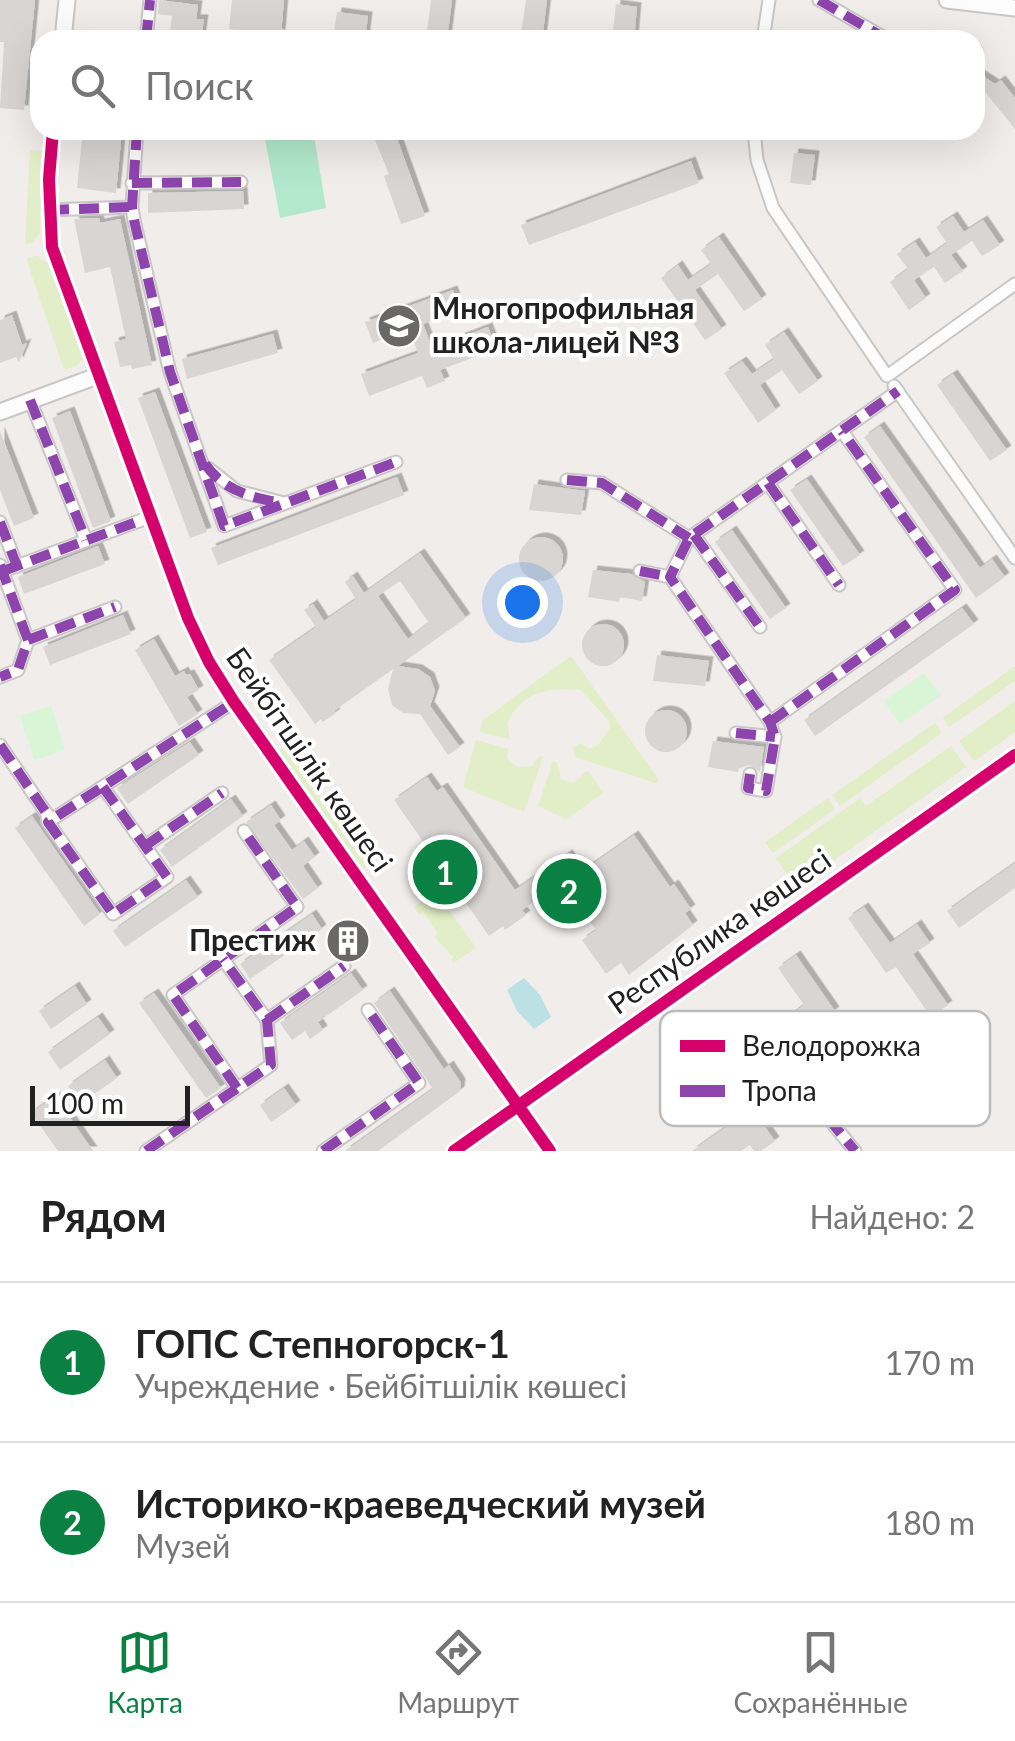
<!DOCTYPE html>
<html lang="ru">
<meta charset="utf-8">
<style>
body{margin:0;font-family:Lato,sans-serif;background:#f2f2f2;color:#222}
.scale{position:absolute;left:30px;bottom:25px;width:160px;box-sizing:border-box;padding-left:10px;border:5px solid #212121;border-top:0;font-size:28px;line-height:35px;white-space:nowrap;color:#212121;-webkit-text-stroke:8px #fff;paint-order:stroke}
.you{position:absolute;left:522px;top:602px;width:35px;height:35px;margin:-25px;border:8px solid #fff;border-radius:50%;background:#1a73e8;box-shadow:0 0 0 15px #1a73e833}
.badge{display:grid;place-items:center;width:65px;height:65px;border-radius:50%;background:#0b8043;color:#fff;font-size:32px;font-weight:700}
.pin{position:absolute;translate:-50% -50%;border:5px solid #fff;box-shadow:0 2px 10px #0006}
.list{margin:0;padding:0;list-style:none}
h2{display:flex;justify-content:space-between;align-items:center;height:130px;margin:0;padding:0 40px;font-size:42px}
h2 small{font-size:32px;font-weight:400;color:#767676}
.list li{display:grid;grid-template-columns:65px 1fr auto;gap:30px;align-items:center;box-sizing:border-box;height:160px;padding:0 40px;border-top:2px solid #e0e0e0}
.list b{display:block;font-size:38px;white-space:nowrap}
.list p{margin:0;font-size:32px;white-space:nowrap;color:#767676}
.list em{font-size:32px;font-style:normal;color:#767676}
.icon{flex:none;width:55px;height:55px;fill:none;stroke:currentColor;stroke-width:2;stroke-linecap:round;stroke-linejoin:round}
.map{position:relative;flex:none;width:1015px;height:1151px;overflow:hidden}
.search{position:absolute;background:#fff;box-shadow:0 10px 40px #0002;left:30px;right:30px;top:30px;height:110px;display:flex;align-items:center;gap:25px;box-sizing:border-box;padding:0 35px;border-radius:30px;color:#767676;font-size:38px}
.sheet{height:450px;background:#fff}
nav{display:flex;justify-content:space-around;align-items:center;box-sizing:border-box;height:140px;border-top:2px solid #e0e0e0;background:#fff;font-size:28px;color:#767676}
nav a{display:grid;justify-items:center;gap:5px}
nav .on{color:#0b8043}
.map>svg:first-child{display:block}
.grass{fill:#e1eec7}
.park{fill:#d8f6d5}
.pitch{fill:#b2e9cc}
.water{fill:#bce1e5}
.building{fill:#d8d5d3;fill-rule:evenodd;filter:url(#shadow)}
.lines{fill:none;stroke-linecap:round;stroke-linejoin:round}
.minor-casing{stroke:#c8c7c6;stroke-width:15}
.tertiary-casing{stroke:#c8c7c6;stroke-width:19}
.minor{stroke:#fdfcfc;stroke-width:11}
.tertiary{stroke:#fdfcfc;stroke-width:15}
.quiet{stroke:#8e44ad;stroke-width:10;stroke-dasharray:20 10;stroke-linecap:butt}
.cycleway-casing{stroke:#fff;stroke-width:19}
.cycleway{stroke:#d6006c;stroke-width:12}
.labels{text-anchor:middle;stroke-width:8;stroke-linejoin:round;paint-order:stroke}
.poi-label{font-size:30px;font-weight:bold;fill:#212121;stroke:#fff;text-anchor:start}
.street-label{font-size:30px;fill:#212121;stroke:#fff}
.key{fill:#fff;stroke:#bcbcbc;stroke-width:2.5}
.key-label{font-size:28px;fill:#212121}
</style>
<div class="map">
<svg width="1015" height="1151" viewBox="0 0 1015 1151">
<defs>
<filter id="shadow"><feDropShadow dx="4.5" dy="-4.5" stdDeviation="0" flood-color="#0004"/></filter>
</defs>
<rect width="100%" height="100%" fill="#f0edea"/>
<g class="grass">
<path d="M30 150 41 151 40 233 32 243 25 244Z"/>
<path d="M37 256 49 265 83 358 77 365 64 370 30 270 27 258Z"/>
<path d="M571 656 659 780 656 783 575 757 573 748 581 743 589 749 598 745 610 728 609 721 581 690C548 687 523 691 507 723L510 739 479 732 483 720Z"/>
<path d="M1015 666V681L949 727 943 718Z"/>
<path d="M1015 701V732L974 761 959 741Z"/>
<path d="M935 723 942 733 840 806 832 795Z"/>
<path d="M476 740 508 749 507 758 517 767 532 766 539 756 543 757 524 812 463 787Z"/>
<path d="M287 746 371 864 363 869 279 751Z"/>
<path d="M951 746 966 767 796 887 776 858 860 798 866 806Z"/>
<path d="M553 761 557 762 561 779 574 783 586 771 589 772 603 793 566 819 538 806Z"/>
<path d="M828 798 835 809 773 853 765 842Z"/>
<path d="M424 875 476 948 453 963 451 959 453 957 435 937 438 933 423 912 419 915 414 907 431 895 420 878Z"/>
</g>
<g class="park">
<path d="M924 673 941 695 900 724 884 701Z"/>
<path d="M51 706 65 750 34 760 20 716Z"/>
</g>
<path class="pitch" d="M313 130 326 208 280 218 265 139Z"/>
<path class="water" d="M524 978 540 995 551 1017 534 1029 517 1011 507 990Z"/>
<g class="building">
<path d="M0 0H35L24 110 0 108 4 42H0Z"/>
<path d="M159 0 198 5 196 19H204L201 40H169L172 16 158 14Z"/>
<path d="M232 0H284L281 34 229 29Z"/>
<path d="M431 0H452L447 40H426Z"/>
<path d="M526 0H547L542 40H520Z"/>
<path d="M616 4 637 7 634 40H612Z"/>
<path d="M337 12 368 16 365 40H333Z"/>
<path d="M975 71 995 84 1001 80 1015 98V129L982 88 975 84Z"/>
<path d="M83 130H122L116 193 77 188Z"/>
<path d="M379 130H394L425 216 401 224 384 176 389 174 372 133Z"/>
<path d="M794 153 815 155 811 185 790 183Z"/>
<path d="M691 161 699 183 529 245 521 225Z"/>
<path d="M243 191 244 209 148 213V193Z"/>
<path d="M953 216 964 232 983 220 1000 245 982 256 972 241 951 255 963 271 945 283 934 267 914 280 926 298 909 310 890 282 908 269 897 254 915 242 926 258 947 243 936 227Z"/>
<path d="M99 218 100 223 120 219 152 365 132 369 131 365 120 367 114 342 126 339 110 267 85 273 74 219Z"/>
<path d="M719 237 762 299 744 311 718 274 695 290 722 329 705 340 661 278 678 265 688 280 711 264 701 250Z"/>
<path d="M453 290 460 310 423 324 432 348 488 327 496 349 440 370 445 381 427 388 422 376 369 396 361 374 418 353 409 329 373 343 365 322Z"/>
<path d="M12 315 22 345 27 343 19 362 16 357 0 363V320Z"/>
<path d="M784 332 818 381 799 394 782 370 760 385 776 410 758 423 724 373 742 361 752 374 774 359 765 345Z"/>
<path d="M273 334 278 353 187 379 182 359Z"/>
<path d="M953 374 1007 450 990 461 937 385Z"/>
<path d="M155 392 207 532 190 538 138 398Z"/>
<path d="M70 411 111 521 93 528 52 418Z"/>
<path d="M880 426 980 568 992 559 1005 577 976 598 864 437Z"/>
<path d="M0 431 34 518 14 526 0 490Z"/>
<path d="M397 477 404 495 218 565 211 548Z"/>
<path d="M807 479 860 555 843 566 790 490Z"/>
<path d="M534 484 585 491 581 515 529 510Z"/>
<path d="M732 530 786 608 770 619 715 542Z"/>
<circle cx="541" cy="559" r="22"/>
<path d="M98 546 105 564 24 594 18 577Z"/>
<path d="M420 553 466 618 398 666 418 669 430 677 435 691 430 706 460 747 448 755 420 714 403 713 392 705 388 689 393 669 334 711 336 713 323 722 321 719 315 724 269 660 316 627 304 610 313 604 324 621 356 599 345 582 353 576 364 593ZM400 581 429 623 408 639 378 596Z"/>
<path d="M593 570 631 574 645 582 642 601 620 597 619 602 588 597Z"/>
<path d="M962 608 974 624 815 736 804 720Z"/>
<path d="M123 615 131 634 50 665 43 647Z"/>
<circle cx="603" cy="645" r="21"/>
<path d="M154 639 175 676 184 671 186 675 190 674 199 690 187 697 198 714 179 726 135 650Z"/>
<path d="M657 655 709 661 705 686 653 681Z"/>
<circle cx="666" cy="731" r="21"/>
<path d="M713 741 764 747 760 772 750 765 739 768 738 772 708 767Z"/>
<path d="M190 742 199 755 128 804 117 788Z"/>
<path d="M427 777 437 791 443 787 515 890 568 854 581 872 634 835 670 887 674 884 691 909 685 913 693 925 629 975 621 963 606 974 582 940 596 930 563 882 522 910 526 915 505 930 503 926 489 936 454 886 439 896 434 888 448 877 394 800Z"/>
<path d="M231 799 243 816 172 867 160 850Z"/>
<path d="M271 805 281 820 274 825 292 850 304 841 315 857 303 866 318 888 303 899 246 822Z"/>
<path d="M32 816 100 914 84 926 15 828Z"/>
<path d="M1015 863V888L959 928 947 911Z"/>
<path d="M186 880 198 897 125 947 113 931Z"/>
<path d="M864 907 890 943 917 924 930 943 913 954 948 1005 931 1017 896 967 886 973 848 918Z"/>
<path d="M312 914 322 929 250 979 240 964Z"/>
<path d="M796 955 835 1011 827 1017 863 1067 844 1081 808 1030 791 1042 778 1024 804 1005 778 968Z"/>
<path d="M351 973 363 990 318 1022 323 1030 310 1039 305 1031 292 1040 280 1023Z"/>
<path d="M75 986 87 1004 51 1029 39 1011Z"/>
<path d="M390 991 444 1069 449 1065 461 1083 460 1091 378 1151H345L433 1089 374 1003Z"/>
<path d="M154 993 221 1088 206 1098 139 1003Z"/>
<path d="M98 1017 110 1034 60 1070 48 1052Z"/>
<path d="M696 1027 713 1052 720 1047 727 1056 719 1062 775 1141 761 1151H754L750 1145 741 1151H692L733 1122 677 1041Z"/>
<path d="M105 1060 117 1078 80 1104 68 1086Z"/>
<path d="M284 1088 296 1105 271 1122 260 1105Z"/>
<path d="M55 1096 93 1151H58L31 1113Z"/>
</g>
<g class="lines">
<defs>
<g id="minor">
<path d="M819 0 883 37 906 40"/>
<path d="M146 40 150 0"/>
<path d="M763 40 769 0"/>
<path d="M975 50H976"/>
<path d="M137 130 132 207 134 220 170 372 224 526 396 462"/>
<path d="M754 130 757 160 773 208 887 376 1015 284"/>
<path d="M132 183 241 182"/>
<path d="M49 210 132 207"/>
<path d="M894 386 1015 558"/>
<path d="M30 400 86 540"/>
<path d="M208 468 237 491 284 503"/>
<path d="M567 480 602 483 689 538"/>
<path d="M768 483 839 585"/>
<path d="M0 522 17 566"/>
<path d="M694 535 760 627"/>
<path d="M3 571 150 517"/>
<path d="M640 571 670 577"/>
<path d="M28 640 115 607"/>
<path d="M0 677 18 670 28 640 0 565"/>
<path d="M770 722 955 590 842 431"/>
<path d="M736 733 775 737"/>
<path d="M0 745 47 814 48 822"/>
<path d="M750 774 748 788 766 791 775 737 770 722 670 577 689 538 898 391"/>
<path d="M103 787 167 877 113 914 48 822 234 702"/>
<path d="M145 846 222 793"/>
<path d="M267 1020 344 966"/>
<path d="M237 1088 173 995 297 907 244 831"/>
<path d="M828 1118 855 1151"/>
<path d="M146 1151 271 1065 267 1020 223 959"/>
<path d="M323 1151 419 1083 368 1010"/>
</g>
<g id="tertiary">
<path d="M947 0 1015 8"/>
<path d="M63 40 67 0"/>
<path d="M53 130 49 179 52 247 188 618 209 662 234 702 550 1151"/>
<path d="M0 412 97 376"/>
<path d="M454 1151 1015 755"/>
</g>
</defs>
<use href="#minor" class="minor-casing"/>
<use href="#tertiary" class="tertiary-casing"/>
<use href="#minor" class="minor"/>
<use href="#tertiary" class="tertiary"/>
<g class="quiet">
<path d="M819 0 883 37 906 40"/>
<path d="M146 40 150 0"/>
<path d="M975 50H976"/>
<path d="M137 130 132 207 134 220 170 372 224 526 396 462"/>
<path d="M132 183 241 182"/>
<path d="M49 210 132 207"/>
<path d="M30 400 86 540"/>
<path d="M205 464C224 491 252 498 283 503"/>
<path d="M567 480 602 483 689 538"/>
<path d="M768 483 839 585"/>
<path d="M0 522 17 566"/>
<path d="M694 535 760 627"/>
<path d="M0 565 28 640 18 670 0 677"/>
<path d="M3 571 150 517"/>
<path d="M640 571 670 577"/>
<path d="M28 640 115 607"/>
<path d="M770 722 955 590 842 431"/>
<path d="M736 733 775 737"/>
<path d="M0 745 47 814 48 822"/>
<path d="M750 774 748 788 766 791 775 737 770 722 670 577 689 538 898 391"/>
<path d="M103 787 167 877 113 914 48 822 234 702"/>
<path d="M145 846 222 793"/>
<path d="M267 1020 344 966"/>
<path d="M237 1088 173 995 297 907 244 831"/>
<path d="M828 1118 855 1151"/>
<path d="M146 1151 271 1065 267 1020 223 959"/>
<path d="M323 1151 419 1083 368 1010"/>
</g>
<defs>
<g id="cycleway">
<path d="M53 130 49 179 52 247 188 618 209 662 234 702 550 1151"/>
<path d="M454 1151 1015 755"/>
</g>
</defs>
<use href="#cycleway" class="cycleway-casing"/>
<use href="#cycleway" class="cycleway"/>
</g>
<defs>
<symbol id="school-disc" viewBox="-11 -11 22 22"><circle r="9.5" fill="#696867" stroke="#fff"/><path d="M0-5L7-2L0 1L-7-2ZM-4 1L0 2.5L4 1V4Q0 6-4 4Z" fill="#fff"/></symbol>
<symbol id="building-disc" viewBox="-11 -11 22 22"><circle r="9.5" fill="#696867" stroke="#fff"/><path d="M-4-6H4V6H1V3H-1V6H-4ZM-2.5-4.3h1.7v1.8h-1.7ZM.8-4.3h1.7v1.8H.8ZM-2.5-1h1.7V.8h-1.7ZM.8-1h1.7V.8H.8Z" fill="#fff"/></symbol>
</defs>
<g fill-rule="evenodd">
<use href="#school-disc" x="374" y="301" width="50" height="50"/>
<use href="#building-disc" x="323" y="916" width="50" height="50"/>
</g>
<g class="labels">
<g class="poi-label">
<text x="432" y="319">Многопрофильная<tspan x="432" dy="34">школа-лицей №3</tspan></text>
<text x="316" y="951" text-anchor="end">Престиж</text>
</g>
<g class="street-label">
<text transform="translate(309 760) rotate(55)" y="10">Бейбітшілік көшесі</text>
<text transform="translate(720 932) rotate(-35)" y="10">Республика көшесі</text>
</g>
</g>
<rect x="660" y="1011" width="330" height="115" rx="15" class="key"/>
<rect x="680" y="1040" width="45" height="12" fill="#d6006c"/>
<rect x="680" y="1085" width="45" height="12" fill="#8e44ad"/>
<g class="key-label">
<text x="742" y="1056">Велодорожка</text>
<text x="742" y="1101">Тропа</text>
</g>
</svg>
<div class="scale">100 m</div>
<div class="you"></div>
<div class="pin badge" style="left:445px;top:872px">1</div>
<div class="pin badge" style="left:569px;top:891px">2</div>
<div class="search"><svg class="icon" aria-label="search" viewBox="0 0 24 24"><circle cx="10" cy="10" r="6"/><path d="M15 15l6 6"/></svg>Поиск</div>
</div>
<section class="sheet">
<h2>Рядом<small>Найдено: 2</small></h2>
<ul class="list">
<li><span class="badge">1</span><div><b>ГОПС Степногорск-1</b><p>Учреждение · Бейбітшілік көшесі</p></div><em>170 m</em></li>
<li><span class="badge">2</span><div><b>Историко-краеведческий музей</b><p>Музей</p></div><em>180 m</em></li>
</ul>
</section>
<nav>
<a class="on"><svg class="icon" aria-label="map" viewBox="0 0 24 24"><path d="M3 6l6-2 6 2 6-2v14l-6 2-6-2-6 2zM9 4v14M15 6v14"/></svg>Карта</a>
<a><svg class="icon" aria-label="directions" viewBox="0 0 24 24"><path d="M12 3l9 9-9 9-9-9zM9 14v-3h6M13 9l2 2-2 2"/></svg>Маршрут</a>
<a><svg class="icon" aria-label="saved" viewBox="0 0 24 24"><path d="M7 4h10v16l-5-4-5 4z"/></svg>Сохранённые</a>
</nav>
